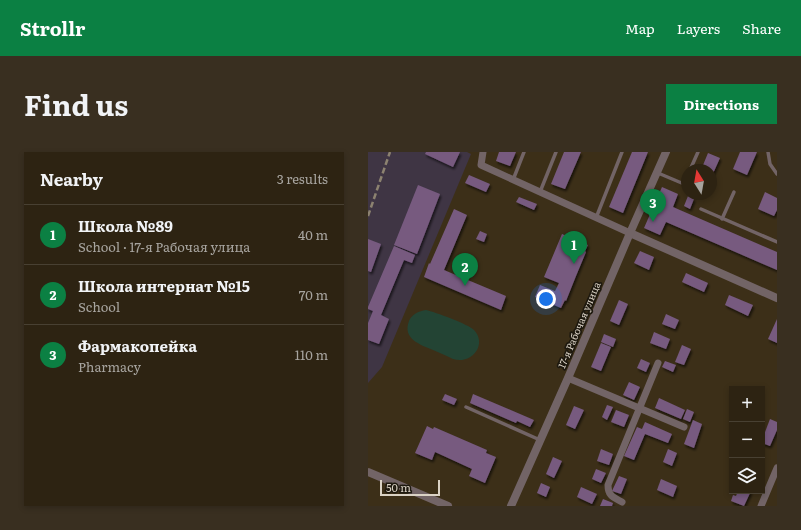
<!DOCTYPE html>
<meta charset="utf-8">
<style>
body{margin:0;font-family:Literata,serif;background:#392f20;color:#f1f3f6}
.controls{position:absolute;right:12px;bottom:12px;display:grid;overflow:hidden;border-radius:0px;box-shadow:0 2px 6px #0003}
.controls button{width:36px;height:36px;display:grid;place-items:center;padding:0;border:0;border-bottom:1px solid #484032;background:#2d2312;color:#f1f3f6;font:20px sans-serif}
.compass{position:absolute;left:313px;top:12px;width:36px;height:36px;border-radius:50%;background:#2d2312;box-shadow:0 2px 6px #0003;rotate:349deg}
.scale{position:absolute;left:12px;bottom:10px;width:60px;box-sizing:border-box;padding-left:4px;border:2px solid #dad2c5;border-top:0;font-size:11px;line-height:14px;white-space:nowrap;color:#dad2c5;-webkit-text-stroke:3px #1e190f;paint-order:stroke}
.you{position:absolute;left:178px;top:147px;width:14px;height:14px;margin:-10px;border:3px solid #fff;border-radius:50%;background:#1a73e8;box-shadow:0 0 0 6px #1a73e833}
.badge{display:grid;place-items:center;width:26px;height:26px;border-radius:50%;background:#0b8043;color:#fff;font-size:13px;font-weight:700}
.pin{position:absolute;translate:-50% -33px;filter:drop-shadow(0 1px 2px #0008)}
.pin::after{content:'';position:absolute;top:21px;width:14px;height:12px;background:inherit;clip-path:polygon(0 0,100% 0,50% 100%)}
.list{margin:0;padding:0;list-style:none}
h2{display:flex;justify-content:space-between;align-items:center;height:52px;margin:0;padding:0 16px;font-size:17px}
h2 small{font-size:13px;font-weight:400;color:#a7a49f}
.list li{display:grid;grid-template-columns:26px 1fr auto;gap:12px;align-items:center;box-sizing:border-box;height:60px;padding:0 16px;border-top:1px solid #484032}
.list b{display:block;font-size:15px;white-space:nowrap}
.list p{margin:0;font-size:13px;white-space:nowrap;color:#a7a49f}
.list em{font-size:13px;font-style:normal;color:#a7a49f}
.icon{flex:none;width:22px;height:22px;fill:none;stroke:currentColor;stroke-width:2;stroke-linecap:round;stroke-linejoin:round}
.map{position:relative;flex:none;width:409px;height:354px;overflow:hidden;border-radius:0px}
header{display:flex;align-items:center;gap:24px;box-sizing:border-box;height:56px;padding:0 20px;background:#0b8043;color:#fff}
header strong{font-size:19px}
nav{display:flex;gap:22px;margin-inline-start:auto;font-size:14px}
.intro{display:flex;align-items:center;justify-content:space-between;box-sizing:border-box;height:96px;padding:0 24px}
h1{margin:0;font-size:28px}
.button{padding:10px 18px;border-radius:0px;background:#0b8043;color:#fff;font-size:14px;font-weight:700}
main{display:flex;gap:24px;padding:0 24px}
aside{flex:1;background:#2d2312;border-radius:0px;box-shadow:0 2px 6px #0003}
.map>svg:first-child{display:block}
.industrial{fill:#3f3544}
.green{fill:#234434}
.building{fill:#775a7f;filter:url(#shadow)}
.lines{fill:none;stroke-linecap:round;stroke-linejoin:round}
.service{stroke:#726466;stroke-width:3.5}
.minor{stroke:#726466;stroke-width:7}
.tertiary{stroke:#726466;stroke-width:8}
.rail{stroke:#8c8270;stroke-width:2.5;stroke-dasharray:6 3;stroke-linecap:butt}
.labels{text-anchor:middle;stroke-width:3.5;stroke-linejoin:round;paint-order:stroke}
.street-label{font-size:10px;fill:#dad2c5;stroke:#1e190f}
</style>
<header>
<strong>Strollr</strong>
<nav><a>Map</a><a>Layers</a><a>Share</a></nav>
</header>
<div class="intro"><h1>Find us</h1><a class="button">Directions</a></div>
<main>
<aside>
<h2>Nearby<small>3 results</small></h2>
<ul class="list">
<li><span class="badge">1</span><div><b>Школа №89</b><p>School · 17-я Рабочая улица</p></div><em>40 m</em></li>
<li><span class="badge">2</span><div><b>Школа интернат №15</b><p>School</p></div><em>70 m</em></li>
<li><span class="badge">3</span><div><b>Фармакопейка</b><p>Pharmacy</p></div><em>110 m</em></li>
</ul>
</aside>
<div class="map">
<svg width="409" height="354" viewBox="0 0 409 354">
<defs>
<filter id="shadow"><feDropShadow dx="1.5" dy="2.5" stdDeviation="1" flood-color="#0009"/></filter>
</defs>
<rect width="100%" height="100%" fill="#3c2f18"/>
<path class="industrial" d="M0 0H99L103 2 14 215 0 231Z"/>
<path class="green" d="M58 158C67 160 100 172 106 178 120 193 103 213 85 207 79 204 72 201 65 198 53 193 34 187 41 169 44 162 51 159 58 158Z"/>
<g class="building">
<path d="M58 0H92L85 15 57 2Z"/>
<path d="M131 0H148L142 14 128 9Z"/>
<path d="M196 0H213L197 37 183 32Z"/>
<path d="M264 0H280L255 61 241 55Z"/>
<path d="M372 0H389L379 23 365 17Z"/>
<path d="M340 1 352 6 343 26V18H333Z"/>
<path d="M101 23 122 32 118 40 97 31Z"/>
<path d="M50 33 72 42 49 102 26 93Z"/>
<path d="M294 35 310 42 305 55 409 100V118L298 70 292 83 276 76Z"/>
<path d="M397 40 409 46V58L406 64 390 57Z"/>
<path d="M320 44 326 47 322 57 316 54Z"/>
<path d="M151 45 169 52 166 58 148 50Z"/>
<path d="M86 57 99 63 76 118 138 144 133 158 56 125 61 111 62 112Z"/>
<path d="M112 79 119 82 116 90 108 87Z"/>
<path d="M194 82 220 93 217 99 218 100 208 124 198 149 197 148 193 156 167 145 172 133 187 139 191 131 176 125Z"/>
<path d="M0 87 13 92 3 120 0 119Z"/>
<path d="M26 94 47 103 44 111 36 108 13 163 21 167 11 192 0 188V171L5 159 0 157V155Z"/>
<path d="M272 99 286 105 281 118 266 111Z"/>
<path d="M318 121 340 131 336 140 314 130Z"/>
<path d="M361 143 385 153 380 164 357 153Z"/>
<path d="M251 148 260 152 251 173 242 169Z"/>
<path d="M298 162 311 168 307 177 294 172Z"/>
<path d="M409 167V191L400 187Z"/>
<path d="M286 180 302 187 298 197 282 191Z"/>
<path d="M236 182 248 187 245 195 233 190Z"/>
<path d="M233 191 243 195 233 219 223 215Z"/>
<path d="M314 193 323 197 316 213 307 210Z"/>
<path d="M273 207 282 211 278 220 269 216Z"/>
<path d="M297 209 308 213 305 220 294 215Z"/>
<path d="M261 230 272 235 266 248 255 243Z"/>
<path d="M77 242 89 247 86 253 74 248Z"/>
<path d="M105 242 166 268 162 275 149 269 148 271 102 251Z"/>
<path d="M291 246 317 258 313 267 287 256Z"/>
<path d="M239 253 245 255 239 268 234 265Z"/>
<path d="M206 254 216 258 207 277 198 273Z"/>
<path d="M319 257 326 260 322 270 315 267Z"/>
<path d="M248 258 261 263 256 275 243 270Z"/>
<path d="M402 267 409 270V278L402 294 394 291V288Z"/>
<path d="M325 268 334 272 326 296 316 292Z"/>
<path d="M277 270 304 282 300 291 277 282 266 308 256 304 269 275 274 277Z"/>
<path d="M59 274 65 277 66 275 119 298 118 301 128 305 117 331 101 324 104 317 67 300 64 308 47 301Z"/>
<path d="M233 297 245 302 241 313 229 309Z"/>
<path d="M300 297 309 301 304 314 295 310Z"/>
<path d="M185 305 194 309 186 326 178 322Z"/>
<path d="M228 317 238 321 233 331 224 327Z"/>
<path d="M251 324 259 327 253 342 244 339Z"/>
<path d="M293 327 309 334 305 345 289 338Z"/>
<path d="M173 331 182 335 178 345 169 341Z"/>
<path d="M213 335 229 342 224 352 209 345Z"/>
<path d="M370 339H383L376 354 363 349 365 343 368 344Z"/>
<path d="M235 347 245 351 244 354H232Z"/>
</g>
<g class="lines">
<g class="service">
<path d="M400 0 402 12 409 22"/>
<path d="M322 18 330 0"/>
<path d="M290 21 316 32 319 25"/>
<path d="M145 28 156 0"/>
<path d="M172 40 188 0"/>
<path d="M333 57 409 90"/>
<path d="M228 66 254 0"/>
<path d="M354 67 366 40"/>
<path d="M98 255 172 288"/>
</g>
<g class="minor">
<path d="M115 0 113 13 262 81"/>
<path d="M200 226 316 275"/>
<path d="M254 350C245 345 240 344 240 333L290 211"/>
<path d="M393 354 409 316"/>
</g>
<g class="tertiary">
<path d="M262 81 409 146"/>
<path d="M0 320 80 354"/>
<path d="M143 354 200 226 262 81 298 0"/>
</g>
<path class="rail" d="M0 64 22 0"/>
</g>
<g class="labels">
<g class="street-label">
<text transform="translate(211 173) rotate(-67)" y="4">17-я Рабочая улица</text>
</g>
</g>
</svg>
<div class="controls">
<button>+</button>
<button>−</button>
<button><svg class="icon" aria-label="layers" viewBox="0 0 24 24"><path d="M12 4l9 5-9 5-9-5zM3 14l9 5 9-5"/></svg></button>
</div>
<svg class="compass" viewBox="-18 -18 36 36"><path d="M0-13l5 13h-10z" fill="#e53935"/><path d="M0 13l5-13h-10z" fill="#a7a49f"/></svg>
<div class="scale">50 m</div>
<div class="you"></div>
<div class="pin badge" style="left:206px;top:112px">1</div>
<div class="pin badge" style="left:97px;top:134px">2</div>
<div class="pin badge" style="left:285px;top:70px">3</div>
</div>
</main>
